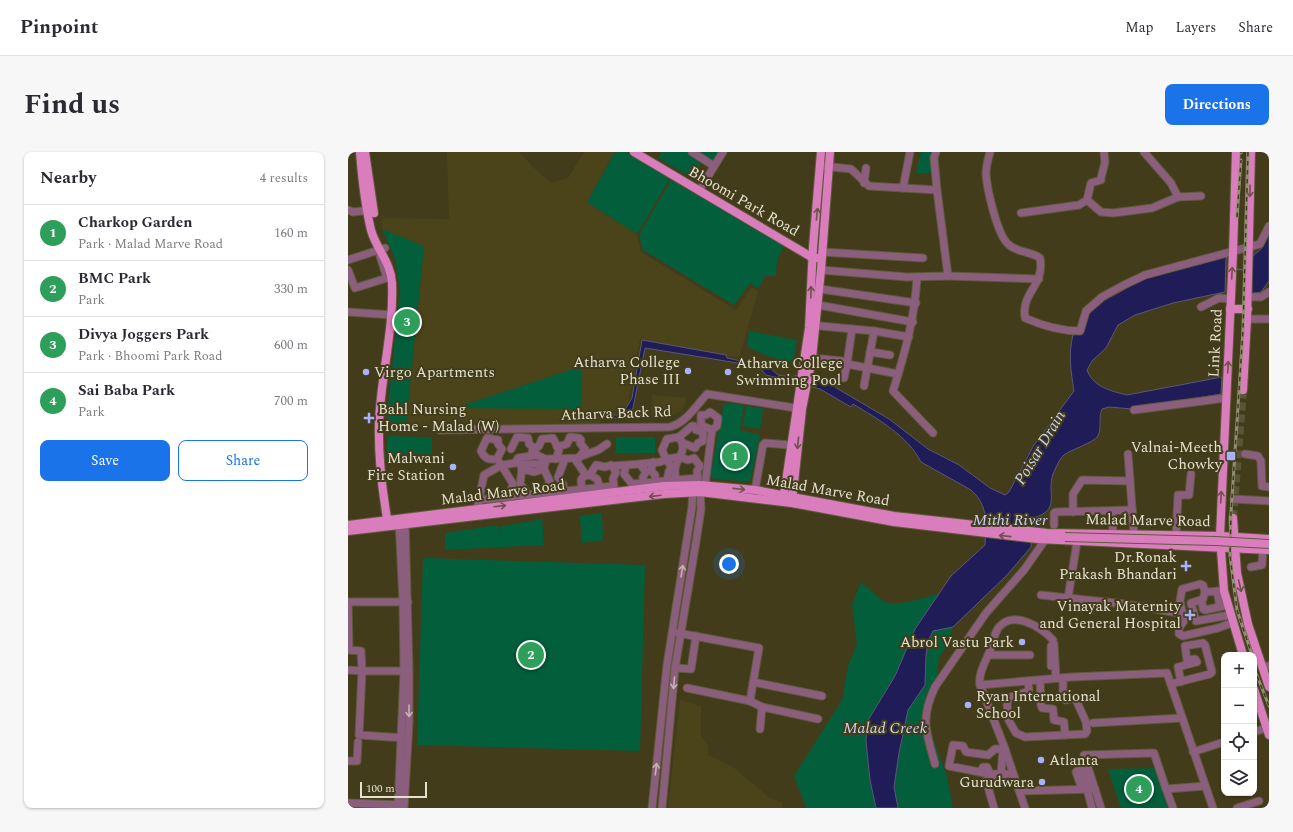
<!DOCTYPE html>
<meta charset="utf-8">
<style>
body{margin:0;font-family:Spectral,serif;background:#f7f7f7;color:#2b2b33}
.controls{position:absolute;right:12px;bottom:12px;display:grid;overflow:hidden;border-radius:8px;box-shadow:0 1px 3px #0004}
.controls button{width:36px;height:36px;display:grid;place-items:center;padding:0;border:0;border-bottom:1px solid #e1e1e2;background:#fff;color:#2b2b33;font:20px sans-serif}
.scale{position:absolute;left:12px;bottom:10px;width:67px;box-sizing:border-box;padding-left:4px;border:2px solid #e4e1cf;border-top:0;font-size:11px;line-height:14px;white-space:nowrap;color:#e4e1cf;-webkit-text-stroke:3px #423c1b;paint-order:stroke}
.you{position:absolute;left:381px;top:412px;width:14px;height:14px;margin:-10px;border:3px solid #fff;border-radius:50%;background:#1a73e8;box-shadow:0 0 0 6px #1a73e833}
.badge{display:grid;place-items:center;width:26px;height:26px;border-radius:50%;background:#1a73e8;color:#fff;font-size:13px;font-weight:700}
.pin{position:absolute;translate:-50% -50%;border:2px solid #fff;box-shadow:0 1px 4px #0006}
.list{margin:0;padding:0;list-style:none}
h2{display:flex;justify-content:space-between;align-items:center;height:52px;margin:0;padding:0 16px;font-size:17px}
h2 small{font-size:13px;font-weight:400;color:#7c7c81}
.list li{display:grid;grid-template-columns:26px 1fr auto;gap:12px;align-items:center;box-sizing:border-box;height:56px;padding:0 16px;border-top:1px solid #e1e1e2}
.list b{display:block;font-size:15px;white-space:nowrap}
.list p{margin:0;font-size:13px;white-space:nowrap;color:#7c7c81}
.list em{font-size:13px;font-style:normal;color:#7c7c81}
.actions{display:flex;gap:8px;padding:12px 16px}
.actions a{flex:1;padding:9px 0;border:1px solid #1a73e8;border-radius:8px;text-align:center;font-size:14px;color:#1a73e8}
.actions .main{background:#1a73e8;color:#fff}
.icon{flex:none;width:22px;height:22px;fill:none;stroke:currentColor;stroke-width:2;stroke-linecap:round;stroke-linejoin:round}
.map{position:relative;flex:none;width:921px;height:656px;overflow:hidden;border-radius:8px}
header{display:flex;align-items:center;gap:24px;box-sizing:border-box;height:56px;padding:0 20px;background:#fff;border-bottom:1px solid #e1e1e2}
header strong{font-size:19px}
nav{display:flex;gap:22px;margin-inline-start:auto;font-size:14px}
.intro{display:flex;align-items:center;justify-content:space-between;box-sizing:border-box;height:96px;padding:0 24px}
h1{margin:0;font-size:28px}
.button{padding:10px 18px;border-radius:8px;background:#1a73e8;color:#fff;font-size:14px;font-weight:700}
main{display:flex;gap:24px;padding:0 24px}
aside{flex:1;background:#fff;border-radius:8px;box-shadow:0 1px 3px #0004}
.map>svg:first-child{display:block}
.built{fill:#4b441a}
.green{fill:#035e3c}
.water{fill:#1f1c57;stroke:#5a577b}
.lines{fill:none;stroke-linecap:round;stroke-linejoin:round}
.stream{stroke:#5a577b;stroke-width:1.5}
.major-tunnel{stroke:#5a5536;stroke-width:8;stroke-dasharray:8 4;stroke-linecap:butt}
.minor-casing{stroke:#5f5a3b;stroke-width:9}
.major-casing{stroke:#5f5a3b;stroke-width:10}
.minor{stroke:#8c5e7d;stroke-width:7}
.major{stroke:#da7dbd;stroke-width:8}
.rail-casing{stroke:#928e74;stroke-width:3}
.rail{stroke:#423c1b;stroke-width:1.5;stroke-dasharray:4.5;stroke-linecap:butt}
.major-bridge-casing{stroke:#5f5a3b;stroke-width:10;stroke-linecap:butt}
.major-bridge{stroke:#da7dbd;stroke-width:8}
.oneway{stroke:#70504c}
.oneway2{stroke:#c5b3b2}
.poi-dot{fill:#a9b0fc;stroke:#423c1b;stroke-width:1.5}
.labels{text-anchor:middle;stroke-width:4;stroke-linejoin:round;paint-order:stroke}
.street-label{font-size:15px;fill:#e4e1cf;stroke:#423c1b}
.poi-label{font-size:15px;fill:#e4e1cf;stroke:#423c1b;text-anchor:end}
.water-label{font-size:16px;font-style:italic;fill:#cbd0f6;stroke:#423c1b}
</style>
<header>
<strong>Pinpoint</strong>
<nav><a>Map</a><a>Layers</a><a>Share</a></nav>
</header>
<div class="intro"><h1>Find us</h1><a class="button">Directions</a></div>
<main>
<aside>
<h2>Nearby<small>4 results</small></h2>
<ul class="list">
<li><span class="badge" style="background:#2e9e5b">1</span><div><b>Charkop Garden</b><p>Park · Malad Marve Road</p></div><em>160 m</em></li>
<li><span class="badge" style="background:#2e9e5b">2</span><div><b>BMC Park</b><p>Park</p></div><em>330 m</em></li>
<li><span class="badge" style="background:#2e9e5b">3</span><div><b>Divya Joggers Park</b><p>Park · Bhoomi Park Road</p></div><em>600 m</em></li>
<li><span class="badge" style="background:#2e9e5b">4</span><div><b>Sai Baba Park</b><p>Park</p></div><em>700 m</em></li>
</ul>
<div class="actions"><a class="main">Save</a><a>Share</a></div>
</aside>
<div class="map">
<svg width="921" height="656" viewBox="0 0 921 656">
<rect width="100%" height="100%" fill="#423c1b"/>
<g class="built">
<path d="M99 0H171L186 16 203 31 220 26 236 0H267L239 50 289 82 293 100 388 158 404 135 410 140 391 206 292 187 280 251 272 260 254 262 251 274H58L76 95 34 77V66L101 67Z"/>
<path d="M304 243 339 246 334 258 323 265 303 264Z"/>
<path d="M332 548 353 554V584L360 594V603L385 615 423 647 434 650V656H320Z"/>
</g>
<g class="green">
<path d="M267 0H279L322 26 289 82 239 50Z"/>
<path d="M314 0H339L354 9 344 26 310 6Z"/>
<path d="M346 0H374L367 13Z"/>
<path d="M573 0H584V21H568Z"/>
<path d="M323 28 437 93 429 107 428 124H417L410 137 402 131 386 153 295 98 291 83Z"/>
<path d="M34 77 76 94 58 274 38 275 52 138 47 107Z"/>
<path d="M401 179 449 188 445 210 422 205 399 195Z"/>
<path d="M234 214V257L112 256 113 254Z"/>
<path d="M376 251 396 253 392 278 412 283 402 330 362 326Z"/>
<path d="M398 254 415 256 412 277 395 274Z"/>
<path d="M40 284 84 285V305H38Z"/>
<rect x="268" y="285" width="39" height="16"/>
<path d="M254 361 255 388 234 391 232 364Z"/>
<path d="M194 367 196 393 97 398V381L150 373 152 386 151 375Z"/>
<path d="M75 406 297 413 292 599 69 593Z"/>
<path d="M513 430C517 433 534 449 537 450 552 455 576 445 591 442L567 477 547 524 519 570 525 644 528 656H458L446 624 494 548 500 514 509 492 504 453Z"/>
<path d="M605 475 600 492 591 505 589 524 577 545 579 570 599 625 605 656H550L546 635 551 601 560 558 577 533 578 503 580 489 585 479Z"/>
<path d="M808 616 822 656H773L760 617Z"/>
</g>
<g class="water">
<path d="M921 70V129L913 140 901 142 904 105 914 96Z"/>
<path d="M878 105 877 140 825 151 787 163 770 173 758 196 744 209 739 218C745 235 763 239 779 243L874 225 873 242 784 257 761 255 754 257C750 266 754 276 750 284 745 291 724 297 716 303 711 307 708 316 705 322 698 341 714 358 685 366L683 395 659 423 605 475 585 479 580 489 578 503 577 533 560 558 551 601 546 635 550 656H528L522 628 518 589 519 570 547 524 567 477 603 424 637 393C638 372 641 354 623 338L573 310C560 284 530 267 505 252L503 255 472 237 418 223 412 216 396 212 297 196 283 266H261L260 263H274L284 246 294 188 378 203 379 206 421 215 430 223 443 225 451 223 481 230 490 237 541 267 580 297 611 313 642 336 657 343 661 340 686 293 726 239C723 220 720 202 725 183L733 181 739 162 758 146 791 128Z"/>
</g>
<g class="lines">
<path class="stream" d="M888 117 898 118"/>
<path class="major-tunnel" d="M885 366 895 238"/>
<defs>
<g id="minor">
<path d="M344 0 366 14"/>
<path d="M588 0 586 6 589 38 600 124 691 127"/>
<path d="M642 0C640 7 638 14 638 22 639 37 649 82 660 92 669 101 682 99 692 106 697 135 673 139 677 166 695 174 712 179 732 179L738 159 754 145 776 133 797 123 912 92 921 74"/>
<path d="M796 0 823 31 830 45"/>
<path d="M475 14 503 17 521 34 555 36 562 0"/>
<path d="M516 31 518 16"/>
<path d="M555 36 589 38"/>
<path d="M351 39 375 0"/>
<path d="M739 48 753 60 765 61 804 56 830 45 853 44"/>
<path d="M0 58 5 60 23 58"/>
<path d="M673 61 731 53 739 48 743 31 753 28V26L757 10 756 0"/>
<path d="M474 100 575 106"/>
<path d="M32 104 39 126 42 125"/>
<path d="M0 108 37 96"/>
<path d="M0 118 7 136 39 126"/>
<path d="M473 118 559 125 600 124"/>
<path d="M569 125C567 165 557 201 545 239L585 281"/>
<path d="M472 137 568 151"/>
<path d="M900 145H913L921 140"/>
<path d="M470 153 565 170"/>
<path d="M853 155 871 146 883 147"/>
<path d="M0 160 46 163"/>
<path d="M899 167H921"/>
<path d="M462 173 526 179 561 185"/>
<path d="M522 200 542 203"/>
<path d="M464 206 494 209 499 212 550 222"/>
<path d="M496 226 499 212 504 177"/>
<path d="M516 234 526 179"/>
<path d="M786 258 878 246"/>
<path d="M92 278 322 275C338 271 348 254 359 242L454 257"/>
<path d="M331 285 344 274H346L348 278 355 280V289L350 291 347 296 335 291"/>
<path d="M139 286 150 288V292L154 297 149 307C141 308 137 307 133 299Z"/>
<path d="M163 297 169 285 180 286 181 292 185 295 184 300"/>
<path d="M780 302 786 382"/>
<path d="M897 302 910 304 913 309 914 334 921 335"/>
<path d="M189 303 185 297 191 294 194 287 205 286 211 298 208 307"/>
<path d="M231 305 250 298 259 292"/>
<path d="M227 307 237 322 233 328 234 342"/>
<path d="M197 309 196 317 202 330 198 336V341"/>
<path d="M305 310 303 319 307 323 308 330"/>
<path d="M152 311 165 332 161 345"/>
<path d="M292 312 312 310 318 307 324 316 321 319 319 328"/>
<path d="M264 314 292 312 298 320 295 325V331"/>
<path d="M278 314 276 322 284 332C306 330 328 328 350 326L349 319 352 314 346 306 340 308 332 305 318 307 314 298 319 287 331 285C341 300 328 304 327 318 327 323 328 329 329 334"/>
<path d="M174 317 186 320 196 317"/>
<path d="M242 323 249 327 252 335"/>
<path d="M357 333 364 278 369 274 370 266 362 260 358 263H353V273L364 278"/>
<path d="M407 338 415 293 417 291 442 293"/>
<path d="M216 339 215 332 210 325 217 307"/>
<path d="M178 343 177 338 172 332 174 317 172 312H197"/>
<path d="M886 347 921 349"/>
<path d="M130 348 266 334 265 327 268 320 263 313 257 315 248 313 242 323 237 324"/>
<path d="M130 352 136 323 154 313 167 311 170 306 189 303 197 307 231 306 237 297 232 291 233 288 231 286 222 285 219 292 209 295"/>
<path d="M764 359 765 381"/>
<path d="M725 360V342L734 328 782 329"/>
<path d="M706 373V361L708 360 784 358"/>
<path d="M828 383 830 343H841L843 322"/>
<path d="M729 390 720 446 777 452 831 461"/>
<path d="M903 415 914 413 915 397"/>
<path d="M869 439 872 455"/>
<path d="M857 440 876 439"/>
<path d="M693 443 720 446"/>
<path d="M0 450H60"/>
<path d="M854 451 855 457 857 458 880 453"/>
<path d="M882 463 848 469 843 451 855 447 857 440 855 433 852 432 834 437 832 449 836 469 831 476V482L835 484 870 476 884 471"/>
<path d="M330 481 411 496 402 549 414 555 412 577"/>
<path d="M640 503H682"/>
<path d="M703 514V494L706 492 708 526"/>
<path d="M915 514H921"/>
<path d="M327 516 343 517 348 484"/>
<path d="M0 518 14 519 13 499 1 498 0 450"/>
<path d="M692 528 693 553 694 556 705 557 706 568 716 570 717 583 737 582 739 579 738 570 728 548 726 546 718 548 715 546V526"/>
<path d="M680 529 681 538 678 540 660 546 659 553 661 569 668 581 677 585 717 583"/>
<path d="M405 530 474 544"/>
<path d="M823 532 862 522 864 520 857 493 855 491 837 494 839 508 847 507 849 510 830 515 833 530"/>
<path d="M632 533C630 522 637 511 641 501 644 494 646 481 651 475 666 458 693 475 705 488"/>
<path d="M339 536 402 549"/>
<path d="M414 555 470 567"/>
<path d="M745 571 834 566"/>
<path d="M906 580 921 575"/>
<path d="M57 586 11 583 14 519H59"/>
<path d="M657 597H647L640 603 618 600 615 594 605 593 601 614 642 622H665"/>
<path d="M845 600 876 590"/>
<path d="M0 609H9L10 590"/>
<path d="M587 612C578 579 572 567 587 535L638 461 676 418 697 388"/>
<path d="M734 618 739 631 733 634 728 620 729 619 739 617"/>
<path d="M632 620 635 615H639L642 622"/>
<path d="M653 622 655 597"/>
<path d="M739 637 744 656"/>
<path d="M671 639 747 637"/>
<path d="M0 651 54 653"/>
<path d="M50 656 56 519 55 450 51 368"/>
<path d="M56 656 61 571V519L57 367"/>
<path d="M304 656 319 513 344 355 345 335"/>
<path d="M314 656 327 516 348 390 353 357 352 335"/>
<path d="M646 656 638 628 655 626"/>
<path d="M677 656 656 594 632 533 724 525 819 521 865 656"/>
<path d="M753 656 736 603 806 601 818 637"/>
<path d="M825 656 818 637 857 634"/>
<path d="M889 656 911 649"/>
</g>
<g id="major">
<path d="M12 0C14 26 17 53 23 78 28 97 43 110 44 131 46 177 33 223 31 270 30 304 34 338 40 372"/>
<path d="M17 0 26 61"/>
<path d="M286 0 465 106H469"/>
<path d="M888 0 885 101 872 384 876 439 895 503"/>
<path d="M882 157H900"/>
<path d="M895 238 899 167 903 0"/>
<path d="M435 349 461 176 465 95 473 0"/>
<path d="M444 349 454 257 464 206 473 118 482 0"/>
<path d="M885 366 889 421 900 472 921 535"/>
<path d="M0 373 316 334 352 333 407 338 546 364 699 381 872 384 921 387"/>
<path d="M0 379 316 342 352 340 444 351 546 370 690 387 921 398"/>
<path d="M906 537 921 583"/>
</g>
</defs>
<use href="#minor" class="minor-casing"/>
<use href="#major" class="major-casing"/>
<use href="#minor" class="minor"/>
<use href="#major" class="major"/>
<defs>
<g id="rail">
<path d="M900 0 895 178 883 361 882 404 889 458 904 503"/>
<path d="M893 1V0"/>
<path d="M889 65 893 8"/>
<path d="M906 516 921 554"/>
</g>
</defs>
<use href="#rail" class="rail-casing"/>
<use href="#rail" class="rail"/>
<defs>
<path id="major-bridge" d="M717 385 867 389 921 392"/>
</defs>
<use href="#major-bridge" class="major-bridge-casing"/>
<use href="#major-bridge" class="major-bridge"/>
</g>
<defs><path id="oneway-shaft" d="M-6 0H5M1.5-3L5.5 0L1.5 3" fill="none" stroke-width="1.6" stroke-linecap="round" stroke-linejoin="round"/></defs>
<g class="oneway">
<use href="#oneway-shaft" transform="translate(902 39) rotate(91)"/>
<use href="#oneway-shaft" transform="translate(469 62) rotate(-84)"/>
<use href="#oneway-shaft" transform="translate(884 121) rotate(-87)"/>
<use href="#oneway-shaft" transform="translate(463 140) rotate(-89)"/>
<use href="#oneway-shaft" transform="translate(880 215) rotate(-87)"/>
<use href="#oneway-shaft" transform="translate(450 291) rotate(96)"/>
<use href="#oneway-shaft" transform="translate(391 337) rotate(6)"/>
<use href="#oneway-shaft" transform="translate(307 344) rotate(173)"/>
<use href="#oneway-shaft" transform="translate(873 345) rotate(-87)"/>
<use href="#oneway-shaft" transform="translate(152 354) rotate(-7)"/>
<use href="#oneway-shaft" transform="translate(657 384) rotate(-174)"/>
<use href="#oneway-shaft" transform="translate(892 434) rotate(77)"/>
</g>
<g class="oneway2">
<use href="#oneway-shaft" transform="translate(334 419) rotate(-81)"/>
<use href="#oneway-shaft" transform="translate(326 531) rotate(95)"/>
<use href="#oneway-shaft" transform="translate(61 559) rotate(90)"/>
<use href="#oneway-shaft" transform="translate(308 617) rotate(-83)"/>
</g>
<g class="poi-dot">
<circle cx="340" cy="219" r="4"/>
<circle cx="18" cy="220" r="4"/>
<circle cx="380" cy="220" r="4"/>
<path d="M19 260h4v4h4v4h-4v4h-4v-4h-4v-4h4z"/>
<rect x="878" y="299" width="10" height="10" rx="2"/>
<circle cx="105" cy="315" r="4"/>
<path d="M836 408h4v4h4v4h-4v4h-4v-4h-4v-4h4z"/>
<path d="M840 457h4v4h4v4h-4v4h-4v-4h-4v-4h4z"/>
<circle cx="674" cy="490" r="4"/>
<circle cx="620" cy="553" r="4"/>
<circle cx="693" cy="608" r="4"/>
<circle cx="694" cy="630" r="4"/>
</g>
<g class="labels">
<g class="street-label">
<text transform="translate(396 49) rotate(30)" y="5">Bhoomi Park Road</text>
<text transform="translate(867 191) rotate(-87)" y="5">Link Road</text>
<text transform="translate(268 261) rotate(-2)" y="5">Atharva Back Rd</text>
<text transform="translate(480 338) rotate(10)" y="5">Malad Marve Road</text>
<text transform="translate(155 340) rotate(-7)" y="5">Malad Marve Road</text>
<text transform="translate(800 368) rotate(1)" y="5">Malad Marve Road</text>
</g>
<g class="poi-label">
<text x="332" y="215">Atharva College<tspan x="332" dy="17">Phase III</tspan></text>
<text x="388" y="216" text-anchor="start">Atharva College<tspan x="388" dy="17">Swimming Pool</tspan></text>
<text x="26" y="225" text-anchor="start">Virgo Apartments</text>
<text x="30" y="262" text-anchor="start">Bahl Nursing<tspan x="30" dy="17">Home - Malad (W)</tspan></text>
<text x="874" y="300">Valnai-Meeth<tspan x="874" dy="17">Chowky</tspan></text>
<text x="97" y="311">Malwani<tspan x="97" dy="17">Fire Station</tspan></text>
<text x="829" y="410">Dr.Ronak<tspan x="829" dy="17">Prakash Bhandari</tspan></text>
<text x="833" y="459">Vinayak Maternity<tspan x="833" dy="17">and General Hospital</tspan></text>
<text x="666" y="495">Abrol Vastu Park</text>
<text x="628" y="549" text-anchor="start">Ryan International<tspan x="628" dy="17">School</tspan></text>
<text x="701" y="613" text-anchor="start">Atlanta</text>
<text x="686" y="635">Gurudwara</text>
</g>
<g class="water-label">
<text transform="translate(691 295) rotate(-59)" y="6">Poisar Drain</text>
<text x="662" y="373">Mithi River</text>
<text x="537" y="581">Malad Creek</text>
</g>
</g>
</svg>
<div class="controls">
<button>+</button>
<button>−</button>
<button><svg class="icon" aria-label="locate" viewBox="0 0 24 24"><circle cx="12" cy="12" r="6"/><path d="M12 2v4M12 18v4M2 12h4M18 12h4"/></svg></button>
<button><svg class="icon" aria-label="layers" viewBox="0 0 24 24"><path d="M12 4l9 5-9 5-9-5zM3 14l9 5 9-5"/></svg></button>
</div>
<div class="scale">100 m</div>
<div class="you"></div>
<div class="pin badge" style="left:387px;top:304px;background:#2e9e5b">1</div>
<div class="pin badge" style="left:183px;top:503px;background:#2e9e5b">2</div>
<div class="pin badge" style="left:59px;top:170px;background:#2e9e5b">3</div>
<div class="pin badge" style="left:791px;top:637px;background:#2e9e5b">4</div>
</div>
</main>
